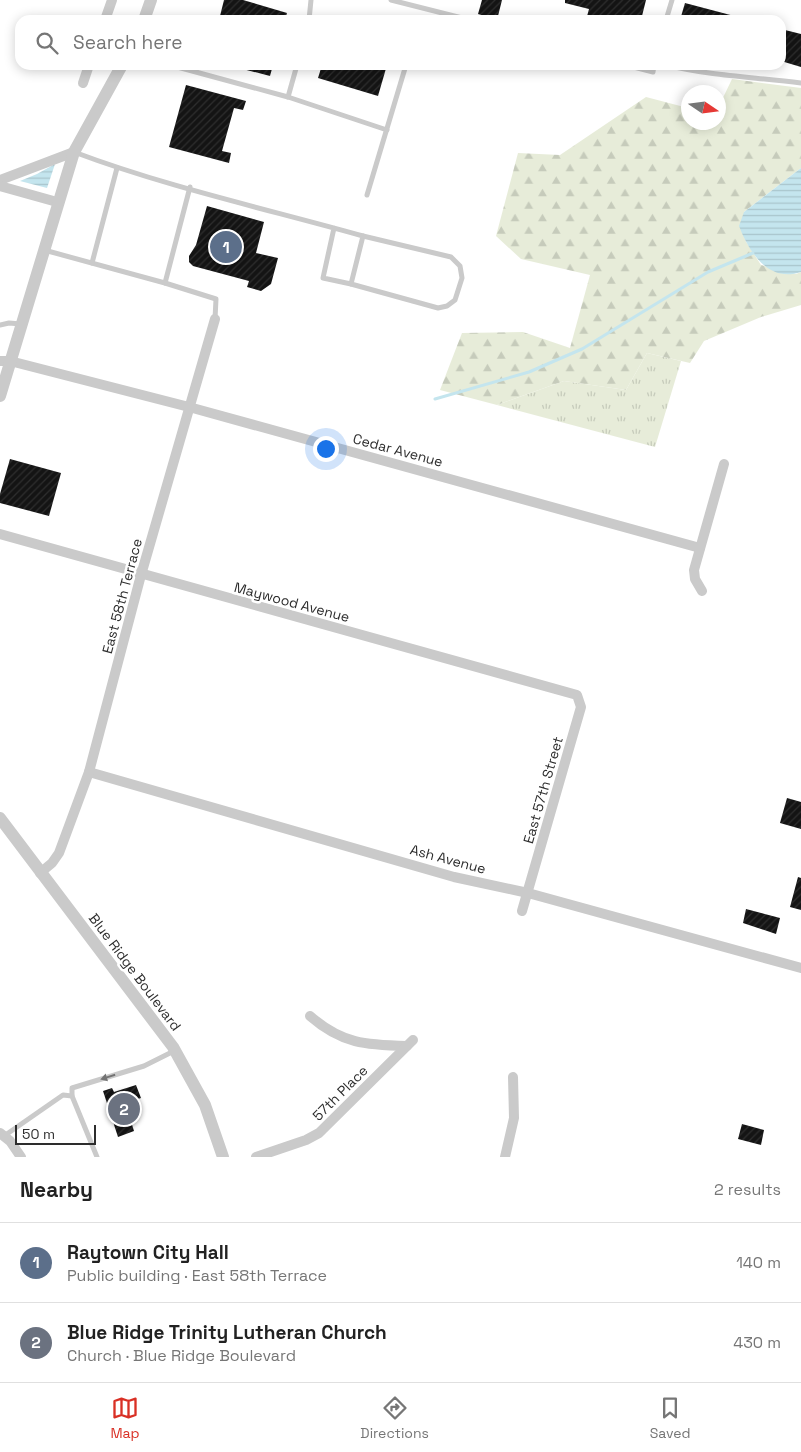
<!DOCTYPE html>
<meta charset="utf-8">
<style>
body{margin:0;font-family:"Space Grotesk",sans-serif;background:#f2f2f2;color:#222}
.compass{position:absolute;left:681px;top:85px;width:45px;height:45px;border-radius:50%;background:#fff;box-shadow:0 2px 12px #0003;rotate:103deg}
.scale{position:absolute;left:15px;bottom:12px;width:81px;box-sizing:border-box;padding-left:5px;border:2px solid #2d2d2d;border-top:0;font-size:14px;line-height:18px;white-space:nowrap;color:#2d2d2d;-webkit-text-stroke:4px #fff;paint-order:stroke}
.you{position:absolute;left:325px;top:448px;width:18px;height:18px;margin:-12px;border:4px solid #fff;border-radius:50%;background:#1a73e8;box-shadow:0 0 0 8px #1a73e833}
.badge{display:grid;place-items:center;width:32px;height:32px;border-radius:50%;background:#d93025;color:#fff;font-size:16px;font-weight:700}
.pin{position:absolute;translate:-50% -50%;border:2px solid #fff;box-shadow:0 1px 5px #0006}
.list{margin:0;padding:0;list-style:none}
h2{display:flex;justify-content:space-between;align-items:center;height:65px;margin:0;padding:0 20px;font-size:21px}
h2 small{font-size:16px;font-weight:400;color:#767676}
.list li{display:grid;grid-template-columns:32px 1fr auto;gap:15px;align-items:center;box-sizing:border-box;height:80px;padding:0 20px;border-top:1px solid #e0e0e0}
.list b{display:block;font-size:19px;white-space:nowrap}
.list p{margin:0;font-size:16px;white-space:nowrap;color:#767676}
.list em{font-size:16px;font-style:normal;color:#767676}
.icon{flex:none;width:28px;height:28px;fill:none;stroke:currentColor;stroke-width:2;stroke-linecap:round;stroke-linejoin:round}
.map{position:relative;flex:none;width:801px;height:1157px;overflow:hidden}
.search{position:absolute;background:#fff;box-shadow:0 2px 12px #0003;left:15px;right:15px;top:15px;height:55px;display:flex;align-items:center;gap:12px;box-sizing:border-box;padding:0 18px;border-radius:15px;color:#767676;font-size:19px}
.sheet{height:225px;background:#fff}
nav{display:flex;justify-content:space-around;align-items:center;box-sizing:border-box;height:70px;border-top:1px solid #e0e0e0;background:#fff;font-size:14px;color:#767676}
nav a{display:grid;justify-items:center;gap:2px}
nav .on{color:#d93025}
.map>svg:first-child{display:block}
.grass{fill:url(#grass-tufts)}
.forest{fill:url(#forest-firs)}
.water{fill:url(#water-rules)}
.lines{fill:none;stroke-linecap:round;stroke-linejoin:round}
.stream{stroke:#c4e5ee;stroke-width:3}
.building{fill:url(#building-hatch)}
.service{stroke:#cacaca;stroke-width:5}
.minor{stroke:#cacaca;stroke-width:10}
.tertiary{stroke:#cacaca;stroke-width:12}
.oneway{fill:#747474}
.labels{text-anchor:middle;stroke-width:5;stroke-linejoin:round;paint-order:stroke}
.street-label{font-size:14px;fill:#2d2d2d;stroke:#fff}
</style>
<div class="map">
<svg width="801" height="1157" viewBox="0 0 801 1157">
<defs>
<pattern id="grass-tufts" width="24" height="20" patternUnits="userSpaceOnUse" patternTransform="scale(1.25)"><rect width="24" height="20" fill="#e7ecd9"/><path d="M3 7l-1-3M5 7V3M7 7l1-3M15 17l-1-3M17 17v-4M19 17l1-3" fill="none" stroke="#c6cbbb"/></pattern>
<pattern id="forest-firs" width="22" height="20" patternUnits="userSpaceOnUse" patternTransform="scale(1.25)"><rect width="22" height="20" fill="#e7ecd9"/><path d="M5 1l3.5 6h-7zM16 11l3.5 6h-7z" fill="#c6cbbb"/></pattern>
<pattern id="water-rules" width="6" height="5" patternUnits="userSpaceOnUse" patternTransform="scale(1.25)"><rect width="6" height="5" fill="#c4e5ee"/><path d="M0 2.5h6" fill="none" stroke="#a9c5cc"/></pattern>
<pattern id="building-hatch" width="6" height="6" patternUnits="userSpaceOnUse" patternTransform="scale(1.25)"><rect width="6" height="6" fill="#141414"/><path d="M-1 1l2-2M0 6l6-6M5 7l2-2" fill="none" stroke="#2e2e2e"/></pattern>
</defs>
<rect width="100%" height="100%" fill="#fff"/>
<path class="grass" d="M647 353 681 361 655 447 497 405 564 381 626 390Z"/>
<path class="forest" d="M732 79 801 88V168L744 212 745 240 761 265 796 274 801 272V305L761 317 704 341 690 363 647 353 626 390 564 381 497 405 440 390 462 333 523 332 570 348 590 275 521 259 496 236 518 153 560 155 646 97 688 108V122H718L719 106Z"/>
<g class="water">
<path d="M55 164 47 188 20 181 37 174Z"/>
<path d="M801 168V272C768 283 749 252 739 226L744 212Z"/>
</g>
<g class="lines">
<path class="stream" d="M435 399 529 372 582 349 708 272 753 253"/>
</g>
<g class="building">
<path d="M224 0H243L287 13 285 20H219Z"/>
<path d="M482 0H502L497 20 478 14Z"/>
<path d="M565 0H646L641 20H586L589 9 565 3Z"/>
<path d="M685 3 738 17 737 20H680Z"/>
<path d="M781 29 801 34V67L781 61Z"/>
<path d="M240 65H273L270 76 239 68Z"/>
<path d="M322 65H387L378 96 318 78Z"/>
<path d="M186 85 246 101 243 110 234 108 222 151 231 153 229 163 169 147Z"/>
<path d="M207 206 264 222 256 253 278 258 271 284 261 291 247 287 249 281 193 266 189 262V256L196 245Z"/>
<path d="M10 459 61 473 49 516 0 503V494Z"/>
<path d="M787 798 801 802V829L780 823Z"/>
<path d="M798 877 801 878V910L790 907Z"/>
<path d="M746 909 780 918 776 934 743 923Z"/>
<path d="M136 1085 141 1098 138 1099 140 1105 137 1113 129 1115 134 1131 118 1137 103 1091 112 1088 114 1092Z"/>
<path d="M742 1124 764 1130 761 1145 738 1139Z"/>
</g>
<g class="lines">
<g class="service">
<path d="M391 0 470 20"/>
<path d="M309 20 311 0"/>
<path d="M666 20 672 0"/>
<path d="M170 65 288 97 387 130"/>
<path d="M626 65 653 72 654 65"/>
<path d="M667 65C710 76 756 77 801 83"/>
<path d="M288 97 297 65"/>
<path d="M74 152C167 187 267 209 363 236L351 284 323 278 334 228"/>
<path d="M190 187 165 283 216 299 215 319"/>
<path d="M367 195 406 65"/>
<path d="M44 250 165 283"/>
<path d="M92 263 117 168"/>
<path d="M351 284 438 308 447 306 455 300 462 278 460 266 451 257 363 236"/>
<path d="M0 325 9 323 21 324"/>
<path d="M4 1136 63 1095 72 1096"/>
<path d="M97 1157 72 1096V1088L144 1066 174 1051"/>
</g>
<g class="minor">
<path d="M105 20 112 0"/>
<path d="M83 83 89 65"/>
<path d="M0 180 74 152"/>
<path d="M0 186 57 202"/>
<path d="M0 361H10L189 407 700 548"/>
<path d="M0 534 577 695 581 707 522 911"/>
<path d="M702 591 695 579 694 570 724 464"/>
<path d="M89 772 454 877 528 893 801 968"/>
<path d="M40 873 52 863 59 853 89 772 141 575 215 319"/>
<path d="M310 1016C342 1044 366 1045 407 1046"/>
<path d="M0 1133 10 1141 21 1157"/>
<path d="M256 1157 306 1140 319 1133 413 1040"/>
<path d="M505 1157 514 1118 513 1077"/>
</g>
<g class="tertiary">
<path d="M144 20 151 0"/>
<path d="M0 396 74 152 122 65"/>
<path d="M0 818 173 1047 205 1105 223 1157"/>
</g>
</g>
<defs><path id="oneway-solid" d="M-6-.8H1V-3.2L6.5 0L1 3.2V.8H-6Z" transform="scale(1.25)"/></defs>
<use class="oneway" href="#oneway-solid" transform="translate(108 1077) rotate(163)"/>
<g class="labels">
<g class="street-label">
<text transform="translate(398 450) rotate(15)" y="5">Cedar Avenue</text>
<text transform="translate(122 596) rotate(-75)" y="5">East 58th Terrace</text>
<text transform="translate(292 602) rotate(15)" y="5">Maywood Avenue</text>
<text transform="translate(543 790) rotate(-74)" y="5">East 57th Street</text>
<text transform="translate(448 859) rotate(15)" y="5">Ash Avenue</text>
<text transform="translate(135 972) rotate(53)" y="5">Blue Ridge Boulevard</text>
<text transform="translate(340 1093) rotate(-45)" y="5">57th Place</text>
</g>
</g>
</svg>
<svg class="compass" viewBox="-18 -18 36 36"><path d="M0-13l5 13h-10z" fill="#e53935"/><path d="M0 13l5-13h-10z" fill="#767676"/></svg>
<div class="scale">50 m</div>
<div class="you"></div>
<div class="pin badge" style="left:226px;top:247px;background:#5c6f8a">1</div>
<div class="pin badge" style="left:124px;top:1109px;background:#6b7280">2</div>
<div class="search"><svg class="icon" aria-label="search" viewBox="0 0 24 24"><circle cx="10" cy="10" r="6"/><path d="M15 15l6 6"/></svg>Search here</div>
</div>
<section class="sheet">
<h2>Nearby<small>2 results</small></h2>
<ul class="list">
<li><span class="badge" style="background:#5c6f8a">1</span><div><b>Raytown City Hall</b><p>Public building · East 58th Terrace</p></div><em>140 m</em></li>
<li><span class="badge" style="background:#6b7280">2</span><div><b>Blue Ridge Trinity Lutheran Church</b><p>Church · Blue Ridge Boulevard</p></div><em>430 m</em></li>
</ul>
</section>
<nav>
<a class="on"><svg class="icon" aria-label="map" viewBox="0 0 24 24"><path d="M3 6l6-2 6 2 6-2v14l-6 2-6-2-6 2zM9 4v14M15 6v14"/></svg>Map</a>
<a><svg class="icon" aria-label="directions" viewBox="0 0 24 24"><path d="M12 3l9 9-9 9-9-9zM9 14v-3h6M13 9l2 2-2 2"/></svg>Directions</a>
<a><svg class="icon" aria-label="saved" viewBox="0 0 24 24"><path d="M7 4h10v16l-5-4-5 4z"/></svg>Saved</a>
</nav>
